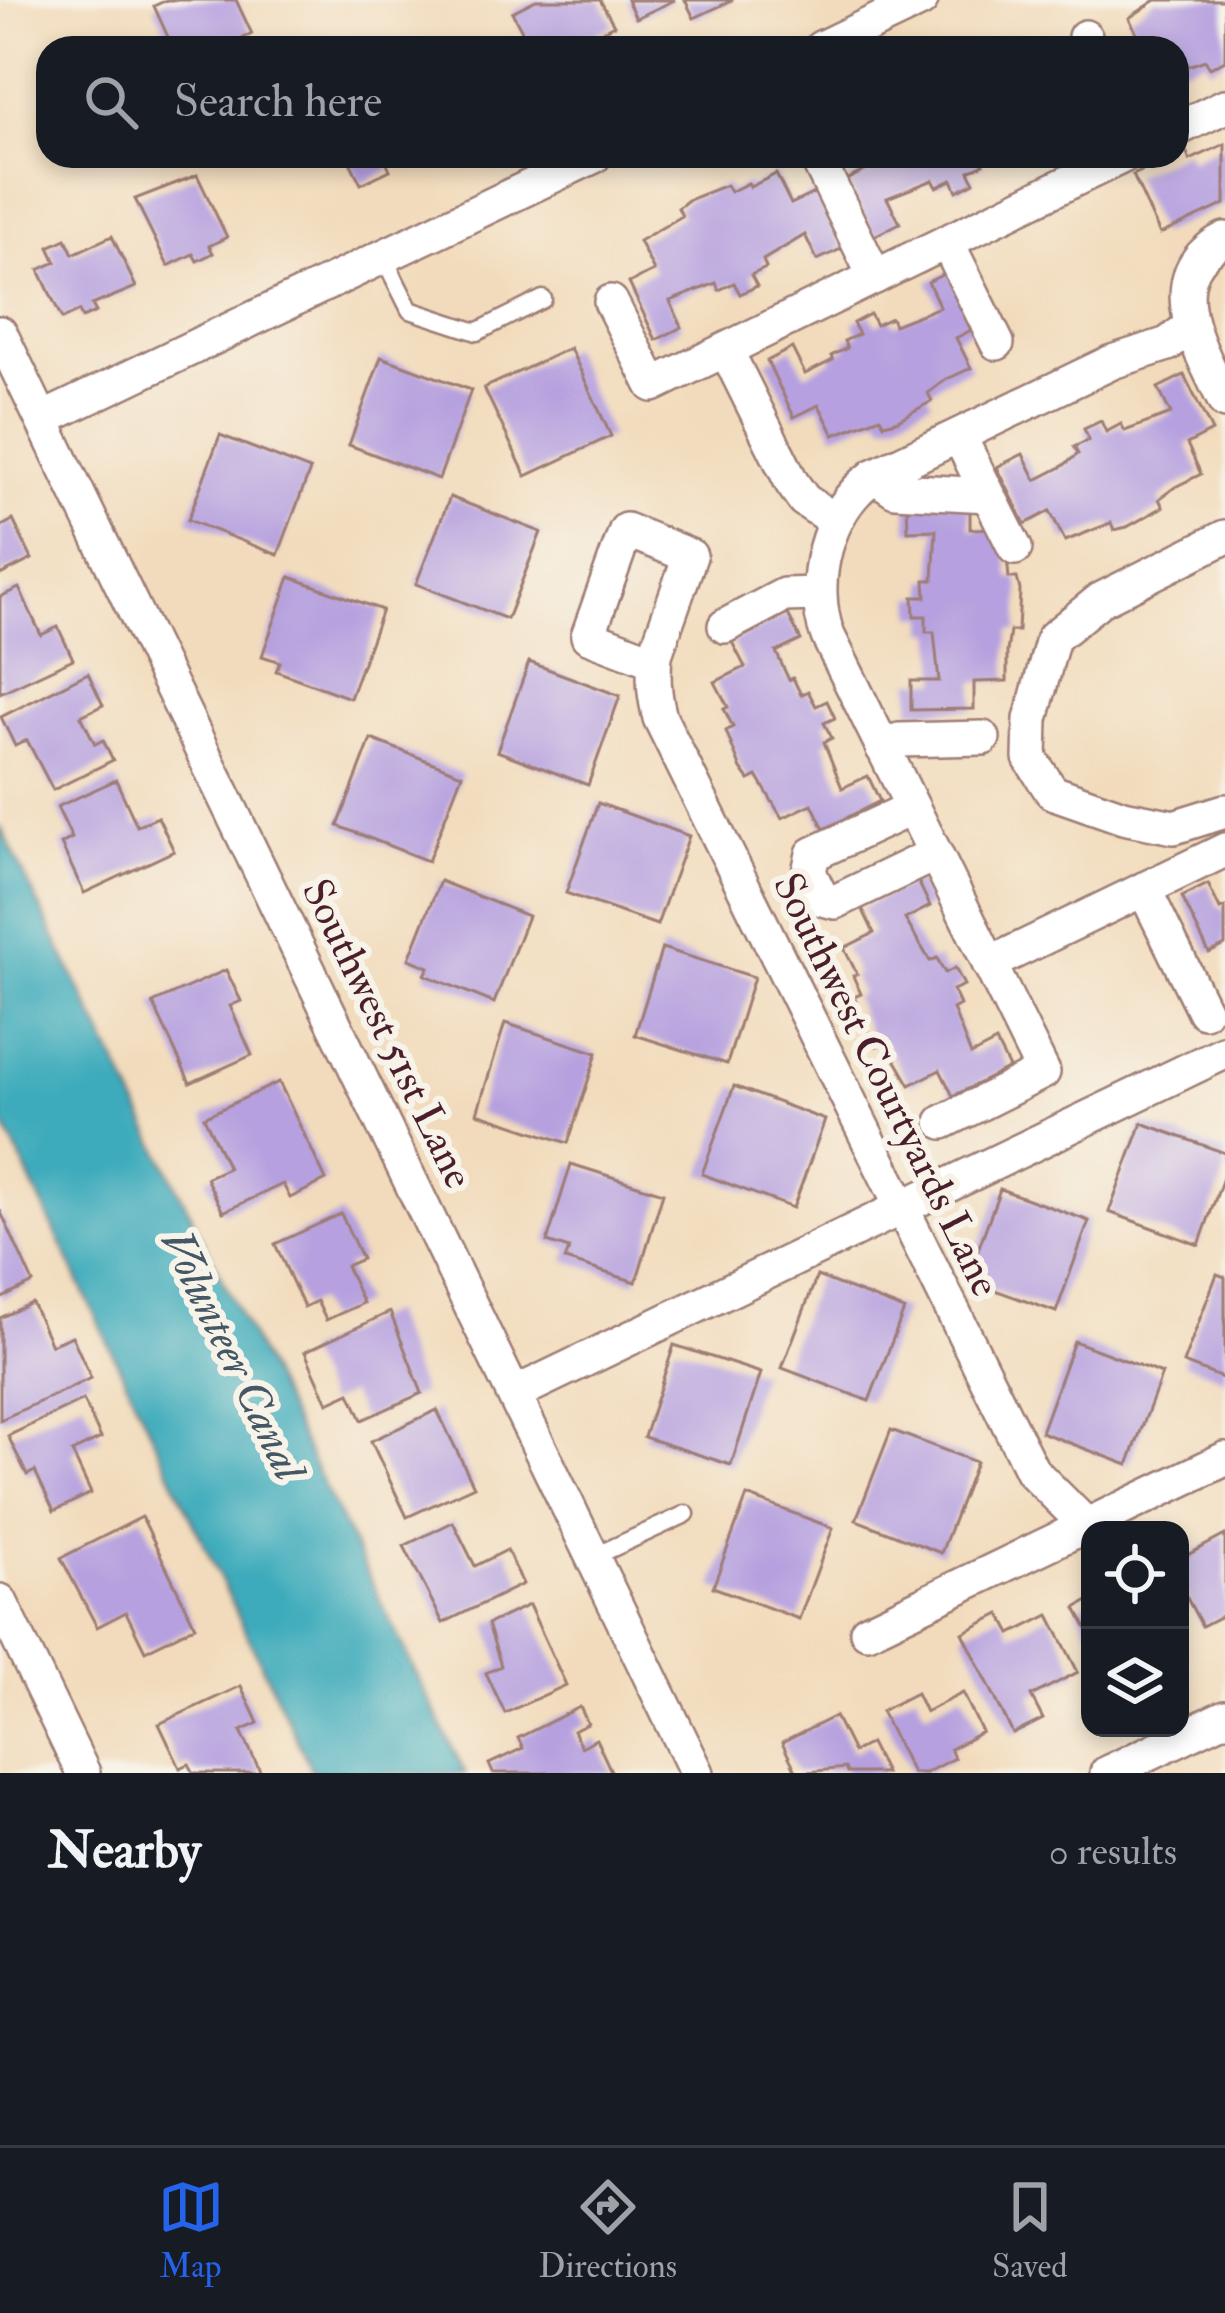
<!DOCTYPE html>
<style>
body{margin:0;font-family:"IM FELL Double Pica",serif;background:#242831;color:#f1f3f6}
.controls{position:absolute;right:36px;bottom:36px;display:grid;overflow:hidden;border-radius:24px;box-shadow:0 6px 18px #0003}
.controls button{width:108px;height:108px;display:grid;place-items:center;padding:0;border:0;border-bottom:3px solid #363941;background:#171b24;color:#f1f3f6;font:60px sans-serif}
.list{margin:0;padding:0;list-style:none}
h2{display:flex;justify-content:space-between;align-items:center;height:156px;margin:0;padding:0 48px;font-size:51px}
h2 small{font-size:39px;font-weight:400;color:#9ea1a6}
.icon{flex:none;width:66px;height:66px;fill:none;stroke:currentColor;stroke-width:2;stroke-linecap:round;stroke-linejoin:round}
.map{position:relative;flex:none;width:1225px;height:1773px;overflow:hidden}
.search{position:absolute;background:#171b24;box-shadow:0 6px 18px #0003;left:36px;right:36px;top:36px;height:132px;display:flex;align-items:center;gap:30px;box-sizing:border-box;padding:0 42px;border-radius:36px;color:#9ea1a6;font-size:45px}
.sheet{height:372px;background:#171b24}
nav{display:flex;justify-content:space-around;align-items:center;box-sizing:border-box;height:168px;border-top:3px solid #363941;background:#171b24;font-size:33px;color:#9ea1a6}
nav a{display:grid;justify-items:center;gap:6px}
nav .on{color:#2563eb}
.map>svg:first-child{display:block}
.water{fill:#3dabbb;stroke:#446573;stroke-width:3}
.building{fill:#b6a0df}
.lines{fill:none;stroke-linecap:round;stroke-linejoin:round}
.lane-casing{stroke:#9e7d74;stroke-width:21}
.street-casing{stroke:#9e7d74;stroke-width:38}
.lane{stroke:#fff;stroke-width:16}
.street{stroke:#fff;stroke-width:33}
.labels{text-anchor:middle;stroke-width:12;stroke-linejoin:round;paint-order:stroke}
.street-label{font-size:42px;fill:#4a1f2b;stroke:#f7f3e8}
.water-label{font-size:45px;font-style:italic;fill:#455765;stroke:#f7f3e8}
</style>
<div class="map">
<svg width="1225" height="1773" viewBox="0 0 1225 1773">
<rect width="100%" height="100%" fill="#f7f3e8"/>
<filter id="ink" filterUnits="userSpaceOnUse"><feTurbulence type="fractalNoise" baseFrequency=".00833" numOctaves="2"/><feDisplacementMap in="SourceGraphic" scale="24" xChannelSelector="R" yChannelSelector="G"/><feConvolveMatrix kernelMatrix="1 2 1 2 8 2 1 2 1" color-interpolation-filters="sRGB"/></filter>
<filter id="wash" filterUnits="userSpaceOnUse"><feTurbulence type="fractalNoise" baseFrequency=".004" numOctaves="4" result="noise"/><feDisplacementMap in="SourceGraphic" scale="48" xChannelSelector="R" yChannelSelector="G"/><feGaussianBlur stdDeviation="2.7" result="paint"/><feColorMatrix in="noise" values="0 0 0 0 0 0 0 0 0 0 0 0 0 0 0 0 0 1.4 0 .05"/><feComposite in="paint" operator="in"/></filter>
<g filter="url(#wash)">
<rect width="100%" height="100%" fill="#f2dbbc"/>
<path class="water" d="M0 826 465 1773H313L0 1116Z"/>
<g id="blocks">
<g class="building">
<path d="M167 0H236L252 34 221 48H173L154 6Z"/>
<path d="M536 0H600L614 25 569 48H531L512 12Z"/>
<path d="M627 0H675L636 18Z"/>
<path d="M685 0H733L694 18Z"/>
<path d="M1156 0H1225V60L1210 68 1205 60 1177 70V48H1144L1129 18Z"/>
<path d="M506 37 512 48H483Z"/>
<path d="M1225 144V204L1160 234 1133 175 1186 151 1190 160Z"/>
<path d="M347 156H384L390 170 361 184Z"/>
<path d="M866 156H980L984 164 969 171 974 182 957 191 952 180 937 187 933 180 887 198 900 223 874 236 846 180 872 167Z"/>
<path d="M776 174 791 204 816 192 843 248 817 260 805 235 763 260 766 268 751 275 757 286 740 294 734 283 719 290 716 283 670 301 682 327 656 340 629 283 654 271 639 241 682 216 678 208 688 200 726 185 730 192 748 183 750 187Z"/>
<path d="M197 175 227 237 209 246 213 253 197 261 193 254 168 266 135 199Z"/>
<path d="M112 236 136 287 92 305 96 312 82 318 79 311 62 319 39 270 56 262 49 247 66 239 73 254Z"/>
<path d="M954 269 981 325 956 338 971 368 945 380 928 393 932 401 896 421 884 424 880 417 834 435 819 405 794 417 767 361 792 348 805 374 833 360 831 356 847 348 844 341 859 334 853 323 870 314 876 325 891 318 894 325 940 307 928 282Z"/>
<path d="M570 348 611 436 526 476 484 388Z"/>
<path d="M381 357 471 390 439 479 349 445Z"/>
<path d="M1184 375 1212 431 1187 444 1201 474 1175 487 1159 499 1163 507 1127 527 1114 530 1111 523 1065 541 1050 511 1025 524 997 467 1023 454 1036 480 1063 466 1078 454 1074 447 1089 440 1084 429 1101 421 1106 432 1121 424 1125 431 1171 414 1158 388Z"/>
<path d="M220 435 310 470 278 555 188 520Z"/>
<path d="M450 497 541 532 507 619 416 584Z"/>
<path d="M970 501V529L1004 528 1009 578H1017L1020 590 1018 631H1010L1007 652V681L974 682V709L911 710V681H939L934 632H926V616H914L913 597H926L925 580H933L936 530 908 531 907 502Z"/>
<path d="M13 520 32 559 0 575V527Z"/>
<path d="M290 577 382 610 350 698 276 671 280 662 262 656Z"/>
<path d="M19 588 41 635 58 627 73 659 0 693V597Z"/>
<path d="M788 614 801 640 776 652 789 680 793 678 801 695 808 691 816 706 827 701 835 718 824 723 832 738 824 742 842 788 868 776 880 801 824 829 812 804 782 818 757 776 749 780 741 769 726 731 733 727 724 709 728 707 715 682 745 667 732 642Z"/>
<path d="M529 662 620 696 588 785 497 751Z"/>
<path d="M88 673 103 705 81 716 95 744 103 740 113 760 53 790 27 740 15 746 1 717Z"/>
<path d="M371 739 462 774 428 861 338 826Z"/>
<path d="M116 780 137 826 158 817 174 851 84 893 61 844 72 838 57 807Z"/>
<path d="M598 803 689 836 657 925 566 893Z"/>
<path d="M440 881 528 916 494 1003 425 975 429 967 409 959Z"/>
<path d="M918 881 930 906 905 919 930 961 937 958 945 973 955 968 964 985 953 990 960 1005 953 1009 971 1055 996 1042 1009 1068 953 1096 940 1070 910 1085 885 1042 877 1046 870 1036 854 997 861 994 853 976 857 974 844 948 874 933 862 908Z"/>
<path d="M1208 884 1220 909 1225 907V945L1209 953 1182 897Z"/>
<path d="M662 948 754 977 727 1064 635 1035Z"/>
<path d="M226 970 241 1001 230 1006 252 1055 190 1083 153 1003Z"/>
<path d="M505 1023 597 1053 568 1143 477 1113Z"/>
<path d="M279 1082 326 1180 290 1198 283 1184 223 1212 206 1178 228 1168 204 1117Z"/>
<path d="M734 1086 825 1120 793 1208 702 1174Z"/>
<path d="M1142 1123 1225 1153V1172L1199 1245 1109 1212Z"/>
<path d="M571 1164 663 1193 636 1282 565 1260 569 1249 547 1242Z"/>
<path d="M1000 1189 1089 1221 1056 1312 967 1280Z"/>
<path d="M0 1210 33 1283 0 1299Z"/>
<path d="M341 1214 362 1259 346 1266 363 1303 326 1320 317 1301 304 1307 275 1244Z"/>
<path d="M1217 1274 1225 1277V1379L1183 1363Z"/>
<path d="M817 1276 904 1310 869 1401 782 1368Z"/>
<path d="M32 1303 51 1345 72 1336 91 1378 0 1420V1318Z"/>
<path d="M390 1312 422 1393 362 1420 350 1393 328 1403 305 1352Z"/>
<path d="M1074 1341 1162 1374 1128 1465 1041 1432Z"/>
<path d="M674 1345 761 1373 731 1465 644 1437Z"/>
<path d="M83 1400 101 1438 72 1452 91 1493 54 1511 35 1471 27 1475 8 1436Z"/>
<path d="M437 1410 474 1486 407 1517 371 1441Z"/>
<path d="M891 1430 976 1462 941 1553 856 1520Z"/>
<path d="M747 1496 833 1528 799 1619 713 1587Z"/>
<path d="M142 1517 195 1626 145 1651 126 1612 97 1627 61 1558Z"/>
<path d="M453 1522 475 1566 507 1550 523 1584 443 1623 404 1546Z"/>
<path d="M1225 1535V1614L1202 1626 1180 1585V1559Z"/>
<path d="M1090 1600V1635L1076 1608Z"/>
<path d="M529 1605 566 1685 505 1713 486 1673 501 1666 488 1624Z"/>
<path d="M1000 1614 1011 1634 1049 1615 1078 1672 1031 1696 1043 1719 1013 1734 963 1633Z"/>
<path d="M241 1686 258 1723 241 1731 261 1773H194L189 1764 180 1768 159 1724Z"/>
<path d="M916 1693 925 1712 963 1693 982 1732 950 1749 954 1758 925 1773H912L881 1711Z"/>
<path d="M580 1707 588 1724 573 1731 581 1747 596 1739 612 1773H493L489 1764 523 1748 518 1738Z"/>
<path d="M835 1716 853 1752 870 1743 885 1773H847L845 1768 797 1773 782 1743Z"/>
</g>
</g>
</g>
<g filter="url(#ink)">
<use href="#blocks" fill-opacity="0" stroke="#9e7d74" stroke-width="3"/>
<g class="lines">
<defs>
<g id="lane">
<path d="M383 256 410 310 477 332 543 299"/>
<path d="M593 1557 686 1514"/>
</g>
<g id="street">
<path d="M1085 37 1090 48"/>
<path d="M821 48 921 0"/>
<path d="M1177 129 1225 106"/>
<path d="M816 156 875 277"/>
<path d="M1225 239C1154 275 1200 349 1225 402"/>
<path d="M947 242 997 343"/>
<path d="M611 302 653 385 1123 156"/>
<path d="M0 333 697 1773"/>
<path d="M726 350 792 483 804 500 834 520"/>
<path d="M43 419 594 156"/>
<path d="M959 436 1015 548"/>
<path d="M874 476 895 490 988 495"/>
<path d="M1225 537 1100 600 1053 638 1031 719 1030 758 1052 792 1123 817 1174 827 1225 811"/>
<path d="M725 626 784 595 818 594"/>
<path d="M654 661 588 636 626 530 690 556 655 655C653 678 654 695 660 718L1032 1471 1085 1524"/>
<path d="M882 747 899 740 983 738"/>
<path d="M912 808 813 854 809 872 822 899 835 902 935 854"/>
<path d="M1144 889 1204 1011"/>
<path d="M989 964 1225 850"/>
<path d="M943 1122 1043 1072 828 636C808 583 826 509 874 476L1112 362 1168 344 1189 327"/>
<path d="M514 1394 1225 1052"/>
<path d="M0 1601 83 1773"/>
<path d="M867 1631 1225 1459"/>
<path d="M1107 1773 1225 1717"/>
</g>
</defs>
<use href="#lane" class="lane-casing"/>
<use href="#street" class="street-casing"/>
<use href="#lane" class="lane"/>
<use href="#street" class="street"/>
</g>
</g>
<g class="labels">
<g class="street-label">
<text transform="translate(389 1033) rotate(64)" y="15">Southwest 51st Lane</text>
<text transform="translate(888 1084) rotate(64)" y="15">Southwest Courtyards Lane</text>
</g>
<g class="water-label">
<text transform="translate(234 1354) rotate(64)" y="16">Volunteer Canal</text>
</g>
</g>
</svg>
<div class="controls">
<button><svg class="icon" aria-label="locate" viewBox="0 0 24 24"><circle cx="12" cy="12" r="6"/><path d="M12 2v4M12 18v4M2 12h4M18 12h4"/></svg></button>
<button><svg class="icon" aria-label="layers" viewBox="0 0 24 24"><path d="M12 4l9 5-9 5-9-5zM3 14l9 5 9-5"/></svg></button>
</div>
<div class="search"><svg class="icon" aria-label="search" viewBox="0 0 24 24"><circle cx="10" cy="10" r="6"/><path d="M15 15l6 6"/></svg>Search here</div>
</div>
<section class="sheet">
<h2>Nearby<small>0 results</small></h2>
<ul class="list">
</ul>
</section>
<nav>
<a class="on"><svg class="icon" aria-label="map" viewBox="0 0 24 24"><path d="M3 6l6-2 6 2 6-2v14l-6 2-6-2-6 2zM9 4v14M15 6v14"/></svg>Map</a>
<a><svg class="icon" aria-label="directions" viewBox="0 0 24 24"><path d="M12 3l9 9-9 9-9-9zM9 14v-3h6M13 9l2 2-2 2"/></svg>Directions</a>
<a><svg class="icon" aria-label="saved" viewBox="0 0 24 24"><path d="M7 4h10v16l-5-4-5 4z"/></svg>Saved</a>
</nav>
